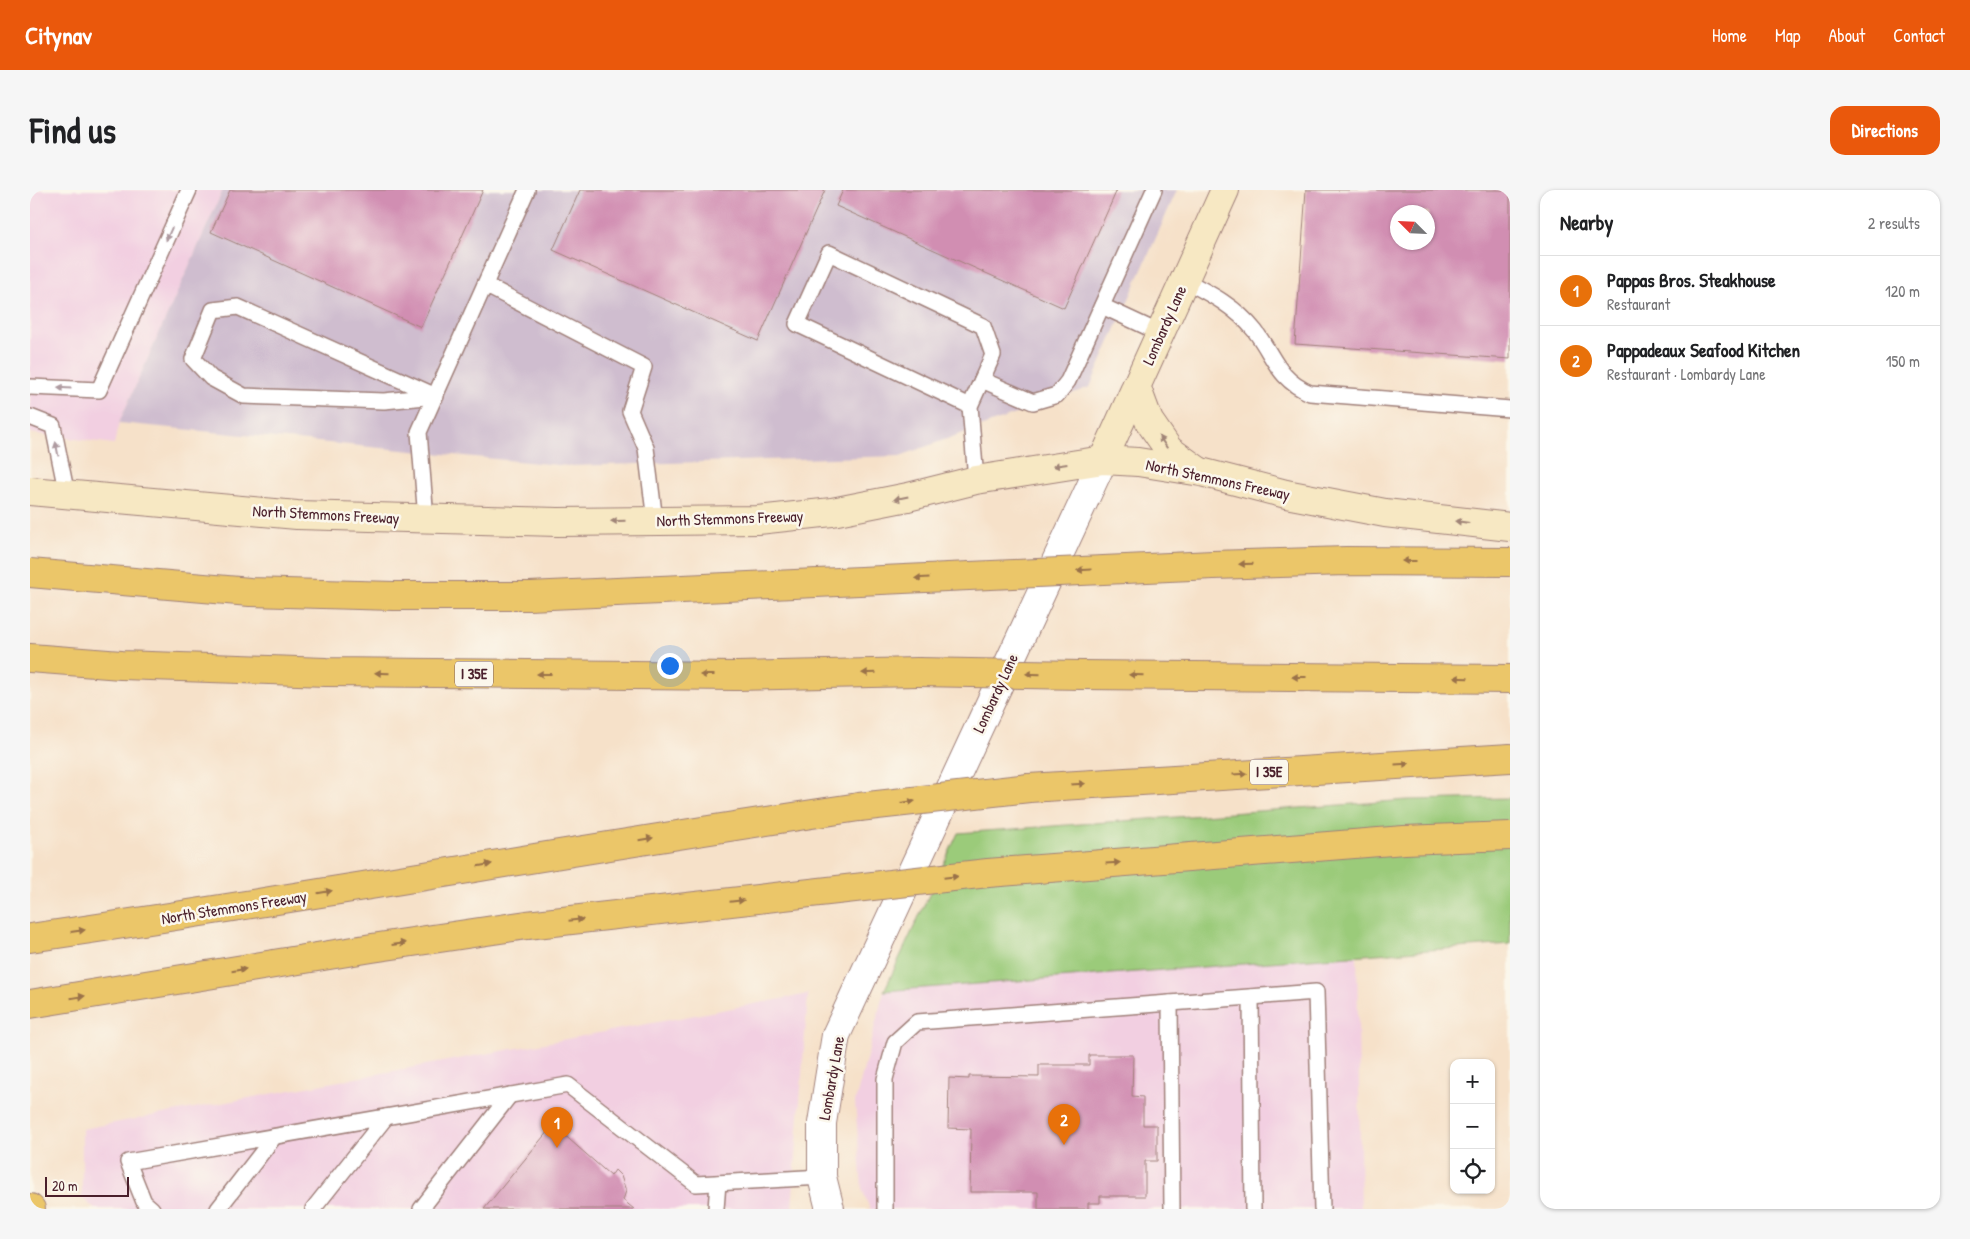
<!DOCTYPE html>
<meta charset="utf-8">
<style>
body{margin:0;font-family:"Patrick Hand",sans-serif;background:#f6f6f6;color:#202124}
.controls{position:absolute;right:15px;bottom:15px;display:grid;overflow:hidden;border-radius:10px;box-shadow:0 1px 4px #0004}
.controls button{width:45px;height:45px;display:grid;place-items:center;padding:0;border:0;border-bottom:1px solid #e0e0e0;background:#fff;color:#202124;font:25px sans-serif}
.compass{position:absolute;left:1360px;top:15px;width:45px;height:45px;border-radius:50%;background:#fff;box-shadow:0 1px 4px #0004;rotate:294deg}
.scale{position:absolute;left:15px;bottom:12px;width:84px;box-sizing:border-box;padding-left:5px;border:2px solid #4a1f2b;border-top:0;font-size:14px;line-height:18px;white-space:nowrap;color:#4a1f2b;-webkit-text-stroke:4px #fbf7ec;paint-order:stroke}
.you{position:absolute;left:639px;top:475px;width:18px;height:18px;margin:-12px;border:4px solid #fff;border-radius:50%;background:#1a73e8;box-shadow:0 0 0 8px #1a73e833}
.badge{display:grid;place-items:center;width:32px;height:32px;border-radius:50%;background:#ea580c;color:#fff;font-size:16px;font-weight:700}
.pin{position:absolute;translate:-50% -41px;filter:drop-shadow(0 1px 2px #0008)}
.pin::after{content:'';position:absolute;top:26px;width:18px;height:15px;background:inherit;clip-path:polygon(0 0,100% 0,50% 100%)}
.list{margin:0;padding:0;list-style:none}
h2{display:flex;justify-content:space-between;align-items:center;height:65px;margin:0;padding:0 20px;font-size:21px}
h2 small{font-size:16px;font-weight:400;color:#757577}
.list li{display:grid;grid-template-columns:32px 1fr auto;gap:15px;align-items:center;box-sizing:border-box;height:70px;padding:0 20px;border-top:1px solid #e0e0e0}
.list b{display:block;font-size:19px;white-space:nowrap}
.list p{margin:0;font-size:16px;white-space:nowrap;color:#757577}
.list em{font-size:16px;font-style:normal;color:#757577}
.icon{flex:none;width:28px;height:28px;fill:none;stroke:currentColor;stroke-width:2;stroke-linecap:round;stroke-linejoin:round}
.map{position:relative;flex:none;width:1480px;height:1019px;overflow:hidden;border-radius:15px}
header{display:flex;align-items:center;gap:30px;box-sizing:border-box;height:70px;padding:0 25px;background:#ea580c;color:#fff}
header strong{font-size:24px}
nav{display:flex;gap:28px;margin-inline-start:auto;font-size:18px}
.intro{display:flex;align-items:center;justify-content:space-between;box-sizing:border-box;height:120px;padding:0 30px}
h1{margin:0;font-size:35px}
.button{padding:12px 22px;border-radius:15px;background:#ea580c;color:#fff;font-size:18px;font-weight:700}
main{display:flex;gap:30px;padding:0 30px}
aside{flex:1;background:#fff;border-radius:15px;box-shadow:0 1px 4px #0004}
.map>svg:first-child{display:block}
.built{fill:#f2cfe1}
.industrial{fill:#cfbdcf}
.green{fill:#9bcb7a;stroke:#727552}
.building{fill:#d18eb2;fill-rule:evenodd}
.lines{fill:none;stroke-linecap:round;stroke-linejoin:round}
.service-casing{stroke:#a0807a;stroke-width:18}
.tertiary-casing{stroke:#a0807a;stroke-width:30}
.secondary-casing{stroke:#a0807a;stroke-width:30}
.motorway-casing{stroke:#a0807a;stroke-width:30}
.service{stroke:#fff;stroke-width:15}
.tertiary{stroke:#fff;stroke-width:28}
.secondary{stroke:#f7e8c3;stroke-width:28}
.motorway{stroke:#ebc669;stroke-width:28}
.motorway-bridge-casing{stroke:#a0807a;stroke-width:30;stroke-linecap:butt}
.motorway-bridge{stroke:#ebc669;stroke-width:28}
.oneway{fill:#ae9aa0}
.oneway2{fill:#a08477}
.oneway3{fill:#9a724a}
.labels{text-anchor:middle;stroke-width:5;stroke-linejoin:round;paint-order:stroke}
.shield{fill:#fbf7ec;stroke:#7f6065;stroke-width:1}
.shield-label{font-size:15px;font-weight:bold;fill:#4a1f2b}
.street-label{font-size:16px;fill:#4a1f2b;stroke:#fbf7ec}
</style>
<header>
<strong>Citynav</strong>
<nav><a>Home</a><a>Map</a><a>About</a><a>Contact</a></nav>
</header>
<div class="intro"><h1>Find us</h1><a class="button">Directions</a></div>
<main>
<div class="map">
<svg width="1480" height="1019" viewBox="0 0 1480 1019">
<rect width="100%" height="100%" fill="#fbf7ec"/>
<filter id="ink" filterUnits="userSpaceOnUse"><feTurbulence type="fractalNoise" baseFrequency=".02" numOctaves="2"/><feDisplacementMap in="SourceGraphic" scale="10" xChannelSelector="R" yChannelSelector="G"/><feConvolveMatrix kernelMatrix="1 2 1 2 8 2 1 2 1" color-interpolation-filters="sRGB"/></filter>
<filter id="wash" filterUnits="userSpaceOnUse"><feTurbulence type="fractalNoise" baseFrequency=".0096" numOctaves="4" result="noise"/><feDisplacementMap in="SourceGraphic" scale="20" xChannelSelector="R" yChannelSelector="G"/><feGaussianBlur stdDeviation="1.12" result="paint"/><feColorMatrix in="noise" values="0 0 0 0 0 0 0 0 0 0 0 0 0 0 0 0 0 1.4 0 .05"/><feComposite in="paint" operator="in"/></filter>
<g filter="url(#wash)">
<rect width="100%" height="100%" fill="#f6e1c9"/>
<g class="built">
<path d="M0 0H193L89 233 84 254 0 243Z"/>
<path d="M1327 766 1331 1019H840L832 999 825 912 854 801Z"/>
<path d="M778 804 762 1019H65L52 1008V939Z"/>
</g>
<path class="industrial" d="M193 0H1147L1060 197 870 266 539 276 89 233Z"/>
<path class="green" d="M1480 608V754L854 801 928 643 1378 610Z"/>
<g id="blocks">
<g class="building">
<path d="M200 0H453L391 137 181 42Z"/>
<path d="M550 0H795L728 151 523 60Z"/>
<path d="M813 0H1087L1034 118 806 16Z"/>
<path d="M1276 0H1480V169L1265 154ZM1368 22H1398V52H1368Z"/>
<path d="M1059 865H1103L1102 906 1113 907V935H1127V971H1115V1006H1070V1013H1058V1019H1008V1002H940L941 939 918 938 919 888 939 889V886L1009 887V875H1059Z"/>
<path d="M523 935 581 986 585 980 591 986 596 1001 593 1010 604 1019H454Z"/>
</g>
</g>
</g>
<g filter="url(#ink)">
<use href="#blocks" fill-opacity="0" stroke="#a0807a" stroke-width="1"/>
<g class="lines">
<defs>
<g id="service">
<path d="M1154 90C1181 104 1206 117 1225 141 1244 166 1248 190 1280 203L1480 219"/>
<path d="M455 95 614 177 600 221 616 258 625 331"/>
<path d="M1072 116 1130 143"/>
<path d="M208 117 406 206 354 211 214 206 181 188 163 169 183 120Z"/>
<path d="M952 190 1003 212 1027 205 1038 191 1124 0"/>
<path d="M0 197 69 200 159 0"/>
<path d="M940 216 767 134 799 63 953 136 963 165 940 216 946 290"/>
<path d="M0 227 23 236 37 305"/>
<path d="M396 329 389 242 497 0"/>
<path d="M1221 807 1223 1019"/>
<path d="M1140 813 1142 1019"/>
<path d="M122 1019 114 1012 98 972 538 895 666 994 792 987"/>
<path d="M188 1019 244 947"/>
<path d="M283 1019 356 927"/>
<path d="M391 1019 480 905"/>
<path d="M686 1019 688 993"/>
<path d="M855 1019V889L865 852 887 832 1286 802 1292 1019"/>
</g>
<path id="tertiary" d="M800 1019 792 987V933L806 845 1073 270"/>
<g id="secondary">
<path d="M1106 196 1119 231 1139 260 1167 280"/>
<path d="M1073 270 1195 0"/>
<path d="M0 301 267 325 528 332 728 330 802 322 878 307 946 290 1073 270 1108 272 1171 282 1256 304 1355 323 1480 337"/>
</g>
<g id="motorway">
<path d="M0 468 91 475 296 482 707 486 888 482"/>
<path d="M1052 485 1480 489"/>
<path d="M999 598 1480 568"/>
<path d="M0 748C277 708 552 658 829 617"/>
<path d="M0 814 342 758 497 735"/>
<path d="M0 1018 1 1019"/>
</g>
</defs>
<use href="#service" class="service-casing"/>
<use href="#tertiary" class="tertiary-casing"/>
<use href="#secondary" class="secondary-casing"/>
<use href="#motorway" class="motorway-casing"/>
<use href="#service" class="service"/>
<use href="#tertiary" class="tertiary"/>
<use href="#secondary" class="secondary"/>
<use href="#motorway" class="motorway"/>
<defs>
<g id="motorway-bridge">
<path d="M0 383 220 402 364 406H499L1183 375 1316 371 1480 372"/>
<path d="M888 482 1052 485"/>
<path d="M829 617 999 598"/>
<path d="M497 735 958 683 1374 650 1480 646"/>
</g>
</defs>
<use href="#motorway-bridge" class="motorway-bridge-casing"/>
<use href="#motorway-bridge" class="motorway-bridge"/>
</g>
<defs><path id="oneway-solid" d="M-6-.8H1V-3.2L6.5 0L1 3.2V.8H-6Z" transform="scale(1.25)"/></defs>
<g class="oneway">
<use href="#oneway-solid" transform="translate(139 44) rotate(114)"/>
<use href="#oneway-solid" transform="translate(34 198) rotate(-177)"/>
<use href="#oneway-solid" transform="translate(27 259) rotate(-101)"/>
</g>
<g class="oneway2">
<use href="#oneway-solid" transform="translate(1133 252) rotate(-124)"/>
<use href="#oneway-solid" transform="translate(1030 275) rotate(172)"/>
<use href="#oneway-solid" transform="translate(871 308) rotate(168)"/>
<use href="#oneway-solid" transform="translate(588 331) rotate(179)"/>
<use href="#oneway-solid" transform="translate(1432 332) rotate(-173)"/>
</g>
<g class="oneway3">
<use href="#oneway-solid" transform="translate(1379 371) rotate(-180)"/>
<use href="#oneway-solid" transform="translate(1216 374) rotate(178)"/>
<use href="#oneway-solid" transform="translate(1054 380) rotate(177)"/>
<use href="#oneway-solid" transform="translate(892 388) rotate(177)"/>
<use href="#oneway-solid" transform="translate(352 483) rotate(-179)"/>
<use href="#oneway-solid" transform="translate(839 483) rotate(179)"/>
<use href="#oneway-solid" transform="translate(514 484) rotate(-180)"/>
<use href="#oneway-solid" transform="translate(1003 484) rotate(-179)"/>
<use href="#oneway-solid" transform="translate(677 485) rotate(-180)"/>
<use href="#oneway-solid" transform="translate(1106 485) rotate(-179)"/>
<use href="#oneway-solid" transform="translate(1269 487) rotate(-180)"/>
<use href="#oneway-solid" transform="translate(1431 488) rotate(-179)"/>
<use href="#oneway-solid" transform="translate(1372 574) rotate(-3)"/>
<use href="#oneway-solid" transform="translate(1210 584) rotate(-4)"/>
<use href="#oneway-solid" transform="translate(1048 594) rotate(-4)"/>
<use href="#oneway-solid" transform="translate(878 612) rotate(-7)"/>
<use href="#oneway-solid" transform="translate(616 649) rotate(-9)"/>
<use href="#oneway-solid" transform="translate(1083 673) rotate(-4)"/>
<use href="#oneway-solid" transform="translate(455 675) rotate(-9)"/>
<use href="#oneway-solid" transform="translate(921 687) rotate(-6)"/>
<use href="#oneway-solid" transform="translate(295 702) rotate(-10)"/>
<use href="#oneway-solid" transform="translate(707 711) rotate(-6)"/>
<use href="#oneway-solid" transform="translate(546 730) rotate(-6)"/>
<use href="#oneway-solid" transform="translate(48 741) rotate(-8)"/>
<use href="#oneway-solid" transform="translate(369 754) rotate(-8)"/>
<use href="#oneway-solid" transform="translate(209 780) rotate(-9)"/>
<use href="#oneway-solid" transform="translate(48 807) rotate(-9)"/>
</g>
</g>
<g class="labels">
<g class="shield">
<rect x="425" y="471.5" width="38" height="25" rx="4"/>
<rect x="1220" y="569.5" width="38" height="25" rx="4"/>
</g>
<g class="shield-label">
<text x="444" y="489">I 35E</text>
<text x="1239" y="587">I 35E</text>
</g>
<g class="street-label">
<text transform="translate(1134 135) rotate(-66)" y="6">Lombardy Lane</text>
<text transform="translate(1188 289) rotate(12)" y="6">North Stemmons Freeway</text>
<text transform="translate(296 324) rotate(3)" y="6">North Stemmons Freeway</text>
<text transform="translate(700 328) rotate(-2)" y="6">North Stemmons Freeway</text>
<text transform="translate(965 503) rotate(-65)" y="6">Lombardy Lane</text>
<text transform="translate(204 717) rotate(-9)" y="6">North Stemmons Freeway</text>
<text transform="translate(801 888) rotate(-80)" y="6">Lombardy Lane</text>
</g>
</g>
</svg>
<div class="controls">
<button>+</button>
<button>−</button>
<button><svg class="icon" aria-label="locate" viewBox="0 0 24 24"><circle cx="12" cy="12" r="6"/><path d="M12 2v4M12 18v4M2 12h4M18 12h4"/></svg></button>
</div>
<svg class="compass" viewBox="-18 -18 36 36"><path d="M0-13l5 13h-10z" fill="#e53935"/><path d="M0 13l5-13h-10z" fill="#757577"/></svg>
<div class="scale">20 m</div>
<div class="you"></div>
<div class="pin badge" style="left:527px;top:958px;background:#e8710a">1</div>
<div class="pin badge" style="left:1034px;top:955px;background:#e8710a">2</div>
</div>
<aside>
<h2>Nearby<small>2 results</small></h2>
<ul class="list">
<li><span class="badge" style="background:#e8710a">1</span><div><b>Pappas Bros. Steakhouse</b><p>Restaurant</p></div><em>120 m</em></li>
<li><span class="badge" style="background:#e8710a">2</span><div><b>Pappadeaux Seafood Kitchen</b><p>Restaurant · Lombardy Lane</p></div><em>150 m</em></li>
</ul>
</aside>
</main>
